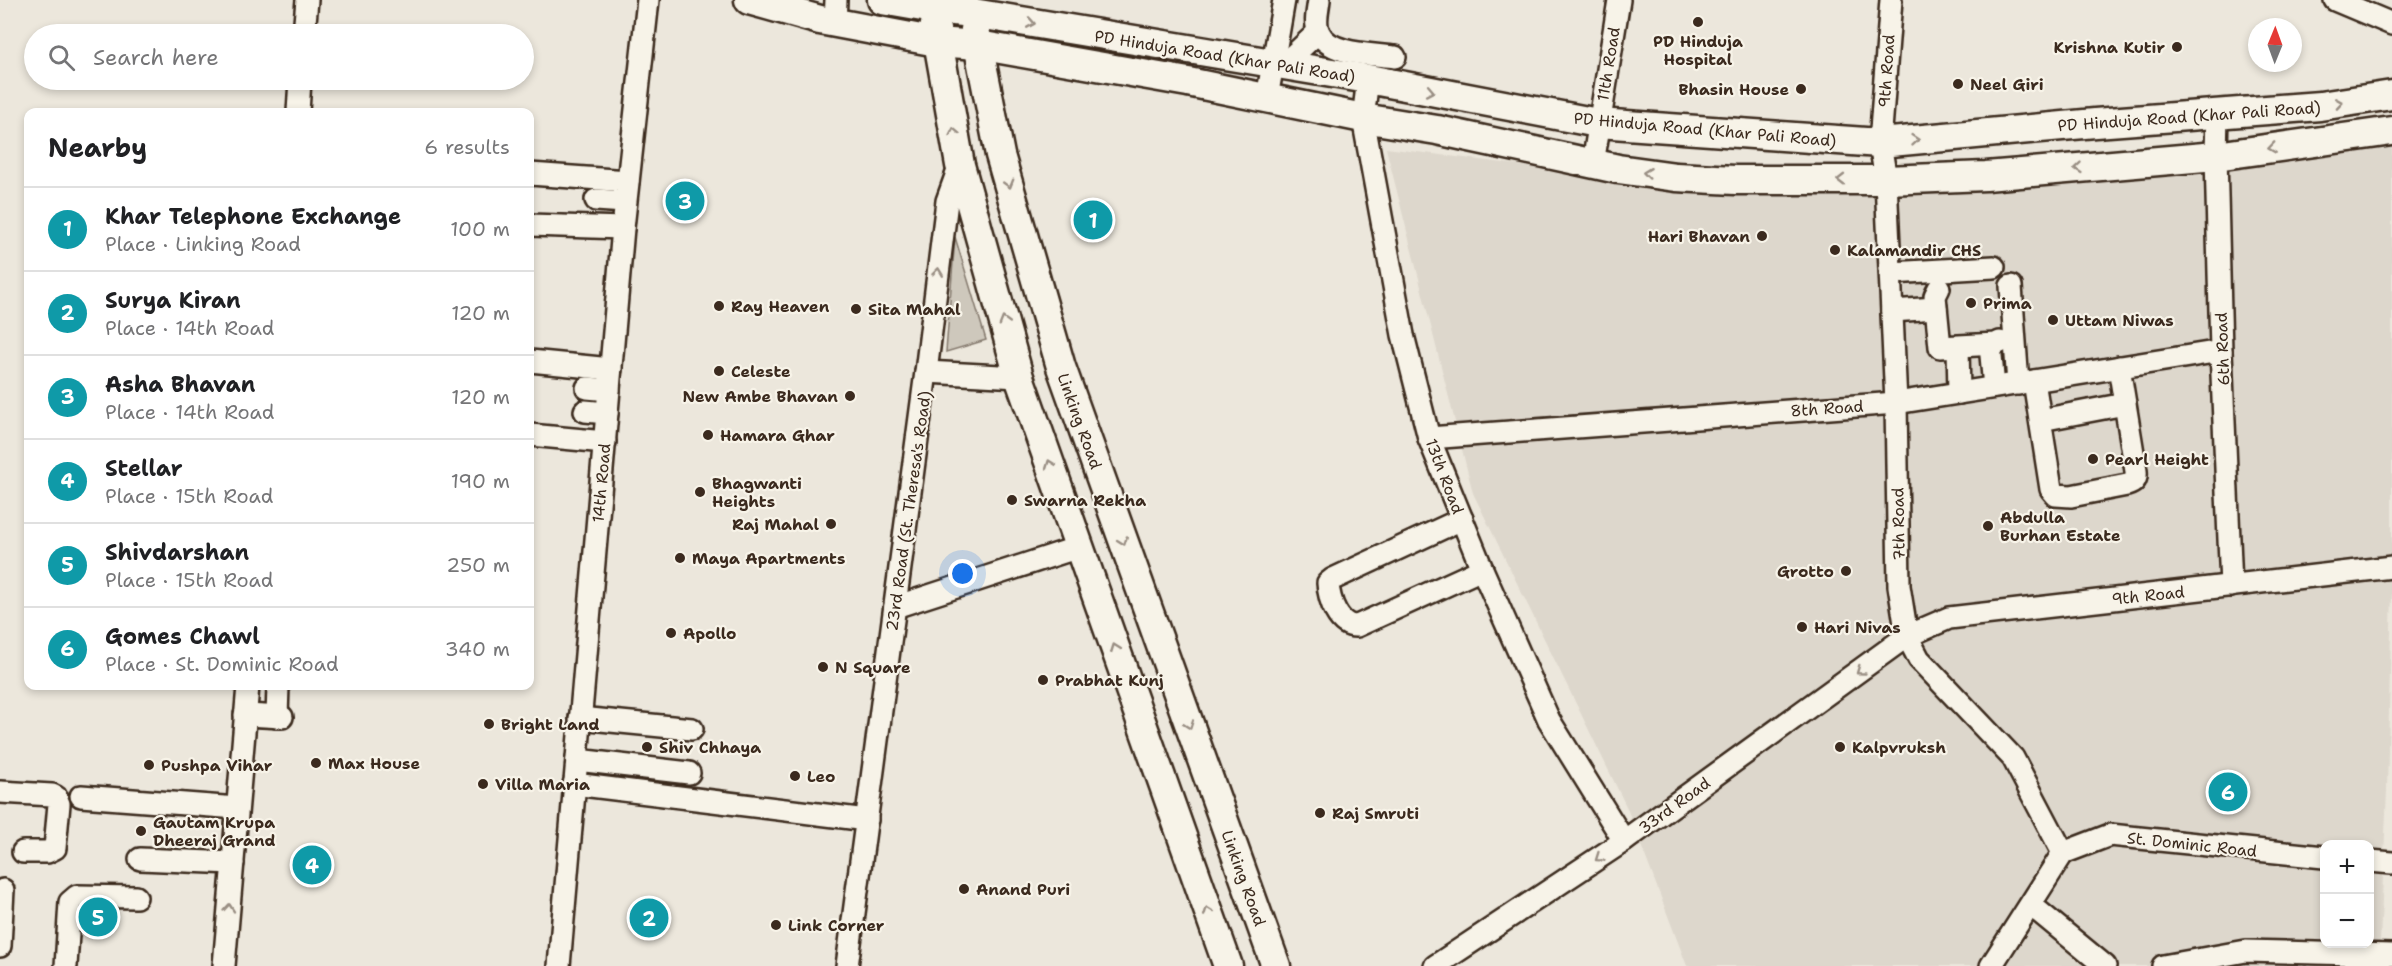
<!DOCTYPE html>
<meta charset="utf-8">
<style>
body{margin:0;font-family:"Shantell Sans",sans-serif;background:#f6f6f6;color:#202124}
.controls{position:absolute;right:18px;bottom:18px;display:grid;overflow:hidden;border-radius:12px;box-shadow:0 3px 9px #0003}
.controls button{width:54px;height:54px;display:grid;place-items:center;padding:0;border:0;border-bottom:2px solid #e0e0e0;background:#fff;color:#202124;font:30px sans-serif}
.compass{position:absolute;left:2248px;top:18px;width:54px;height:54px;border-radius:50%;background:#fff;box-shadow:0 3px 9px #0003;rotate:1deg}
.you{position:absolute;left:963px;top:574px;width:21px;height:21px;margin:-15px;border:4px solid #fff;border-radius:50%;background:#1a73e8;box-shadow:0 0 0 9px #1a73e833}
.badge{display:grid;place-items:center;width:39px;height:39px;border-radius:50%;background:#0b8043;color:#fff;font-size:20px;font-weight:700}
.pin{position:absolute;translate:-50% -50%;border:3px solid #fff;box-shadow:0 2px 6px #0006}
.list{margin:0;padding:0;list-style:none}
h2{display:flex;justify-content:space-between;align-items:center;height:78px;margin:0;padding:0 24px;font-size:26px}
h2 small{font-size:20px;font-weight:400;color:#757577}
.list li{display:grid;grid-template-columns:39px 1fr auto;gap:18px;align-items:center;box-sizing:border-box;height:84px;padding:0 24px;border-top:2px solid #e0e0e0}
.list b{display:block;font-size:22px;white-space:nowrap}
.list p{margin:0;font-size:20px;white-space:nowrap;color:#757577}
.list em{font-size:20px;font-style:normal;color:#757577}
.icon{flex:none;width:33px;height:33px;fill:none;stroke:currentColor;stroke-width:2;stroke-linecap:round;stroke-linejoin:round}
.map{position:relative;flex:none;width:2392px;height:966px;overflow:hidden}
.search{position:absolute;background:#fff;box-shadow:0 3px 9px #0003;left:24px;top:24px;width:510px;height:66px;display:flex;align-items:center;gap:15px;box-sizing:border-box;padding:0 21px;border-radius:33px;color:#757577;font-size:22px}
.panel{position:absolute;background:#fff;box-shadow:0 3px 9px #0003;left:24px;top:108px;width:510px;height:582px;border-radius:12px}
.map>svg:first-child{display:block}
.built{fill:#ddd7cc;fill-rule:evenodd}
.green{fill:#cec8bc;stroke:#84796d;stroke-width:1.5}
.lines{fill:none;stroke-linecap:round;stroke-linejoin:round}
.street-casing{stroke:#3b2a1e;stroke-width:26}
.secondary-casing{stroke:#3b2a1e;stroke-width:33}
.street{stroke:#f7f3e8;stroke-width:21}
.secondary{stroke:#f7f3e8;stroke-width:28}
.oneway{stroke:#998e83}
.poi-dot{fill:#3b2a1e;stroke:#f7f3e8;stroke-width:2}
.labels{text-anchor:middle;stroke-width:4.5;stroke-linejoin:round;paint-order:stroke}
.poi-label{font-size:16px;font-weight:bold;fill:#3b2a1e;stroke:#f7f3e8;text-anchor:start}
.street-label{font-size:16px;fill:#3b2a1e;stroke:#f7f3e8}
</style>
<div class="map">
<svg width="2392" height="966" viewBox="0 0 2392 966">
<rect width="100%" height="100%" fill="#ece7dc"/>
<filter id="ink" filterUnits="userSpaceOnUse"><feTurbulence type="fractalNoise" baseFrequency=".0167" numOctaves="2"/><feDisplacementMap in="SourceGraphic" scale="12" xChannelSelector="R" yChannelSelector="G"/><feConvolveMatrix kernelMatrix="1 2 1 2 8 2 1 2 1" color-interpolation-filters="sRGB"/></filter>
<g filter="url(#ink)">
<path class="built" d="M2392 145V591L2387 790 2379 966H1687L1627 808 1473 493 1386 148 1652 182ZM2324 844H2370V944H2324Z"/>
<path class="green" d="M955 237 986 340 946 352Z"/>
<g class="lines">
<defs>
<g id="street">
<path d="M1319 0C1318 10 1314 23 1319 32 1328 55 1373 54 1395 57"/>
<path d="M1891 0 1880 143 1886 180 1896 403 1899 586 1907 636 1919 659 2013 758 2063 853"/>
<path d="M2335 0 2392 24"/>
<path d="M835 23 836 0"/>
<path d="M304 34 307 0"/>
<path d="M1283 65 1318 32"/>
<path d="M1368 79 1363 118 1403 335 1429 438 1482 569 1549 720 1624 841"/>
<path d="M1267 98 1284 0"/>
<path d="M298 112 300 80"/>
<path d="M2217 113 2216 156 2221 351 2231 586"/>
<path d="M1593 164 1619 0"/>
<path d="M530 174 628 181"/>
<path d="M596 200 625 202"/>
<path d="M530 225 623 228"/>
<path d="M1891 273 1994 267"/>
<path d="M2011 286 2018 384"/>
<path d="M1939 288 1935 296 1940 347 1996 344 2000 342"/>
<path d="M1892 311 1936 308"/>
<path d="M1990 345 1994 387"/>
<path d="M1958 347 1959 393"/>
<path d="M530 361 611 369"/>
<path d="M926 372 1019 377"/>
<path d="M2034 381 2051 489 2056 495 2071 496 2127 485C2134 483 2137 480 2136 471L2119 367"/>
<path d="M587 388 609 390"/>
<path d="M585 411 607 413"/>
<path d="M2041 420 2125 404"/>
<path d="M530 435 605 442"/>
<path d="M1429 438 1896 403 2221 351"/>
<path d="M1462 519 1333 579 1328 583C1329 600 1338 627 1357 626L1482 569"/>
<path d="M895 607 1079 547"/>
<path d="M245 715 282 717"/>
<path d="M277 717 278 686"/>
<path d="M580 718 692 729"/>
<path d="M577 760 689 773"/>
<path d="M574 784 867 820"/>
<path d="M0 792 52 795 56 797 59 804 55 848 47 852H23"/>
<path d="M81 796 237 808"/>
<path d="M2063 853 2110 835 2324 857"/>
<path d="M140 859 233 863"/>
<path d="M2370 861 2392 863"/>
<path d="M2031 905 2105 966"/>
<path d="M0 946 3 890"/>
<path d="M66 966 70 902 77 896 136 897"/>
<path d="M224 966 248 686"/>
<path d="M559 966 623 228 648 0"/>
<path d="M847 966 926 372 947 201 960 165"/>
<path d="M1435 966 1624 841 1907 636 1949 618 2392 567"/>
<path d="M1991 966 2063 853"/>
<path d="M2163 966 2246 951 2392 955"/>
</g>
<g id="secondary">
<path d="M749 0 820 20 937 42 978 45 1188 82 1363 118 1437 130 1618 169 1676 177 1735 180H1886L1986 176 2216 156 2392 131"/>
<path d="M882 0 934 9 973 13 1368 79 1598 123 1880 143 2095 123 2320 106 2392 95"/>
<path d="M935 24 960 165 1019 377 1228 966"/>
<path d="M975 29 1000 155 1061 367 1276 966"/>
</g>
</defs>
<use href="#street" class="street-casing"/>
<use href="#secondary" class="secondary-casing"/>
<use href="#street" class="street"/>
<use href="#secondary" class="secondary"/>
</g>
<defs><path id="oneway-chevron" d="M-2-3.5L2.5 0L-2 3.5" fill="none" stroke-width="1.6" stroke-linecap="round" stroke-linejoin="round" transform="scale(1.5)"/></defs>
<g class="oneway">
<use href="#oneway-chevron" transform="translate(1031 23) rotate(10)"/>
<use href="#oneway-chevron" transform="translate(1430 91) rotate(11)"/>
<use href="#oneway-chevron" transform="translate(2339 103) rotate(-9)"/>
<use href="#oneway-chevron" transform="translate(954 132) rotate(-101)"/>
<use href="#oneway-chevron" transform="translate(1915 140) rotate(-5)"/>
<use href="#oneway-chevron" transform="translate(2272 148) rotate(172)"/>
<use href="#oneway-chevron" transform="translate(2078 168) rotate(175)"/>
<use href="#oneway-chevron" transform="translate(1647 173) rotate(-173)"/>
<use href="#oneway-chevron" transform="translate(1841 180) rotate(-180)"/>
<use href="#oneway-chevron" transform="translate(1009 184) rotate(74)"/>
<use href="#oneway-chevron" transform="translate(938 272) rotate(-83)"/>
<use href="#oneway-chevron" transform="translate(1004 321) rotate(-106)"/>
<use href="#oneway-chevron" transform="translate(1050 464) rotate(-110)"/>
<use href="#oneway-chevron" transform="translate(1123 541) rotate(70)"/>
<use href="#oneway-chevron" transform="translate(1115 648) rotate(-110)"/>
<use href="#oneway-chevron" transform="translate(1860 671) rotate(144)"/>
<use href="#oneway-chevron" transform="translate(1189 725) rotate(70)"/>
<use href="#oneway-chevron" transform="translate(1599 858) rotate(145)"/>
<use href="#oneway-chevron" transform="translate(229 908) rotate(-85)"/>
<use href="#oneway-chevron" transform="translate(1208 911) rotate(-110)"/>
</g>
</g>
<g class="poi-dot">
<circle cx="1698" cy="22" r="6"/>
<circle cx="2177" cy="47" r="6"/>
<circle cx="1958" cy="84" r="6"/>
<circle cx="1801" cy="89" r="6"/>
<circle cx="1762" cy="236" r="6"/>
<circle cx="1835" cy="250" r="6"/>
<circle cx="1971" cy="303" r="6"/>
<circle cx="719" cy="306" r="6"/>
<circle cx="856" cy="309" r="6"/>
<circle cx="2053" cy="320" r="6"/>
<circle cx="719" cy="371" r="6"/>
<circle cx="850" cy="396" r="6"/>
<circle cx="708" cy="435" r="6"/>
<circle cx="2093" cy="459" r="6"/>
<circle cx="700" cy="492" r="6"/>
<circle cx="1012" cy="500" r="6"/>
<circle cx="831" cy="524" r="6"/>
<circle cx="1988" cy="526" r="6"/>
<circle cx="680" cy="558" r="6"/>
<circle cx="1846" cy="571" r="6"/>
<circle cx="1802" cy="627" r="6"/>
<circle cx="671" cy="633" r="6"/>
<circle cx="823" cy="667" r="6"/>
<circle cx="1043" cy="680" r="6"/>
<circle cx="489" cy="724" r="6"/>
<circle cx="647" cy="747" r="6"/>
<circle cx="1840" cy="747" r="6"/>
<circle cx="316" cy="763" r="6"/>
<circle cx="149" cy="765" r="6"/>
<circle cx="795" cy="776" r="6"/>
<circle cx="483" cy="784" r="6"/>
<circle cx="1320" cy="813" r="6"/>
<circle cx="141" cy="831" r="6"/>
<circle cx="964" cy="889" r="6"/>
<circle cx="776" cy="925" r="6"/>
</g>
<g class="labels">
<g class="poi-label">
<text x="1698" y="47" text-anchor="middle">PD Hinduja<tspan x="1698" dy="18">Hospital</tspan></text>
<text x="2165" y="53" text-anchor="end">Krishna Kutir</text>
<text x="1970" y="90">Neel Giri</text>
<text x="1789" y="95" text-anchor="end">Bhasin House</text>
<text x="1750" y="242" text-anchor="end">Hari Bhavan</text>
<text x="1847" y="256">Kalamandir CHS</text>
<text x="1983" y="309">Prima</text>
<text x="731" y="312">Ray Heaven</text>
<text x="868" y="315">Sita Mahal</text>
<text x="2065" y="326">Uttam Niwas</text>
<text x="731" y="377">Celeste</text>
<text x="838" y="402" text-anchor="end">New Ambe Bhavan</text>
<text x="720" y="441">Hamara Ghar</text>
<text x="2105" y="465">Pearl Height</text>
<text x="712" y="489">Bhagwanti<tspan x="712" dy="18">Heights</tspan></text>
<text x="1024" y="506">Swarna Rekha</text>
<text x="2000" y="523">Abdulla<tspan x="2000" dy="18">Burhan Estate</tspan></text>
<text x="819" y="530" text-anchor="end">Raj Mahal</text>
<text x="692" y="564">Maya Apartments</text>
<text x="1834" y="577" text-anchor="end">Grotto</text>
<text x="1814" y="633">Hari Nivas</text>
<text x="683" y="639">Apollo</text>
<text x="835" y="673">N Square</text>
<text x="1055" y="686">Prabhat Kunj</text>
<text x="501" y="730">Bright Land</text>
<text x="659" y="753">Shiv Chhaya</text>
<text x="1852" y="753">Kalpvruksh</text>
<text x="328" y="769">Max House</text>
<text x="161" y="771">Pushpa Vihar</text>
<text x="807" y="782">Leo</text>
<text x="495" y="790">Villa Maria</text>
<text x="1332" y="819">Raj Smruti</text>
<text x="153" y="828">Gautam Krupa<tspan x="153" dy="18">Dheeraj Grand</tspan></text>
<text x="976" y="895">Anand Puri</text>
<text x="788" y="931">Link Corner</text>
</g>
<g class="street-label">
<text transform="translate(1225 56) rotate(9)" y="6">PD Hinduja Road (Khar Pali Road)</text>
<text transform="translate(1608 64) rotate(-81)" y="6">11th Road</text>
<text transform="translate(1886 71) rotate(-86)" y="6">9th Road</text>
<text transform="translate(2189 116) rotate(-4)" y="6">PD Hinduja Road (Khar Pali Road)</text>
<text transform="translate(1705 129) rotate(5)" y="6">PD Hinduja Road (Khar Pali Road)</text>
<text transform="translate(2222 349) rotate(-92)" y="6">6th Road</text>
<text transform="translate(1827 408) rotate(-4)" y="6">8th Road</text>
<text transform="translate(1080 421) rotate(70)" y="6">Linking Road</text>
<text transform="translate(1445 476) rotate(69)" y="6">13th Road</text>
<text transform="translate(601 483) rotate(-85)" y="6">14th Road</text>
<text transform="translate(908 511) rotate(-82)" y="6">23rd Road (St. Theresa's Road)</text>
<text transform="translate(1898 524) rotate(-91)" y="6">7th Road</text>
<text transform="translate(2148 595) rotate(-6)" y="6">9th Road</text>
<text transform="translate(1674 805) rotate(-36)" y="6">33rd Road</text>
<text transform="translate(2192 844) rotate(6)" y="6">St. Dominic Road</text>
<text transform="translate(1244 878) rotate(70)" y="6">Linking Road</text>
</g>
</g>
</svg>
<div class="controls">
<button>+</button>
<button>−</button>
</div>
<svg class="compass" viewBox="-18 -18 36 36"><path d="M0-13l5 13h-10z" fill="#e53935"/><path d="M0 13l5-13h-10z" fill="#757577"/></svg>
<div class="you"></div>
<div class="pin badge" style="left:1093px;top:220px;background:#0f9aa8">1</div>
<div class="pin badge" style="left:649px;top:918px;background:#0f9aa8">2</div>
<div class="pin badge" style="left:685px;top:201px;background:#0f9aa8">3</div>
<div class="pin badge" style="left:312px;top:865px;background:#0f9aa8">4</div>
<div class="pin badge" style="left:98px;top:917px;background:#0f9aa8">5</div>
<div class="pin badge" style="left:2228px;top:792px;background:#0f9aa8">6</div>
<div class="search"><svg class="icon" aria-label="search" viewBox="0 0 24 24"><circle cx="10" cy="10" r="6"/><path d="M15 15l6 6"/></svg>Search here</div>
<section class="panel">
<h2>Nearby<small>6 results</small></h2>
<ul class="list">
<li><span class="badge" style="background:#0f9aa8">1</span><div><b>Khar Telephone Exchange</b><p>Place · Linking Road</p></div><em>100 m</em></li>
<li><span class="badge" style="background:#0f9aa8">2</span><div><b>Surya Kiran</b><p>Place · 14th Road</p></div><em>120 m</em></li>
<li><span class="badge" style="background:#0f9aa8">3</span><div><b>Asha Bhavan</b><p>Place · 14th Road</p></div><em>120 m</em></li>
<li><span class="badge" style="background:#0f9aa8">4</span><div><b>Stellar</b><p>Place · 15th Road</p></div><em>190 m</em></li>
<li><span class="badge" style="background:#0f9aa8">5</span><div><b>Shivdarshan</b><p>Place · 15th Road</p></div><em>250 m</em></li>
<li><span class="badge" style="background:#0f9aa8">6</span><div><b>Gomes Chawl</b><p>Place · St. Dominic Road</p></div><em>340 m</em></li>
</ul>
</section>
</div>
